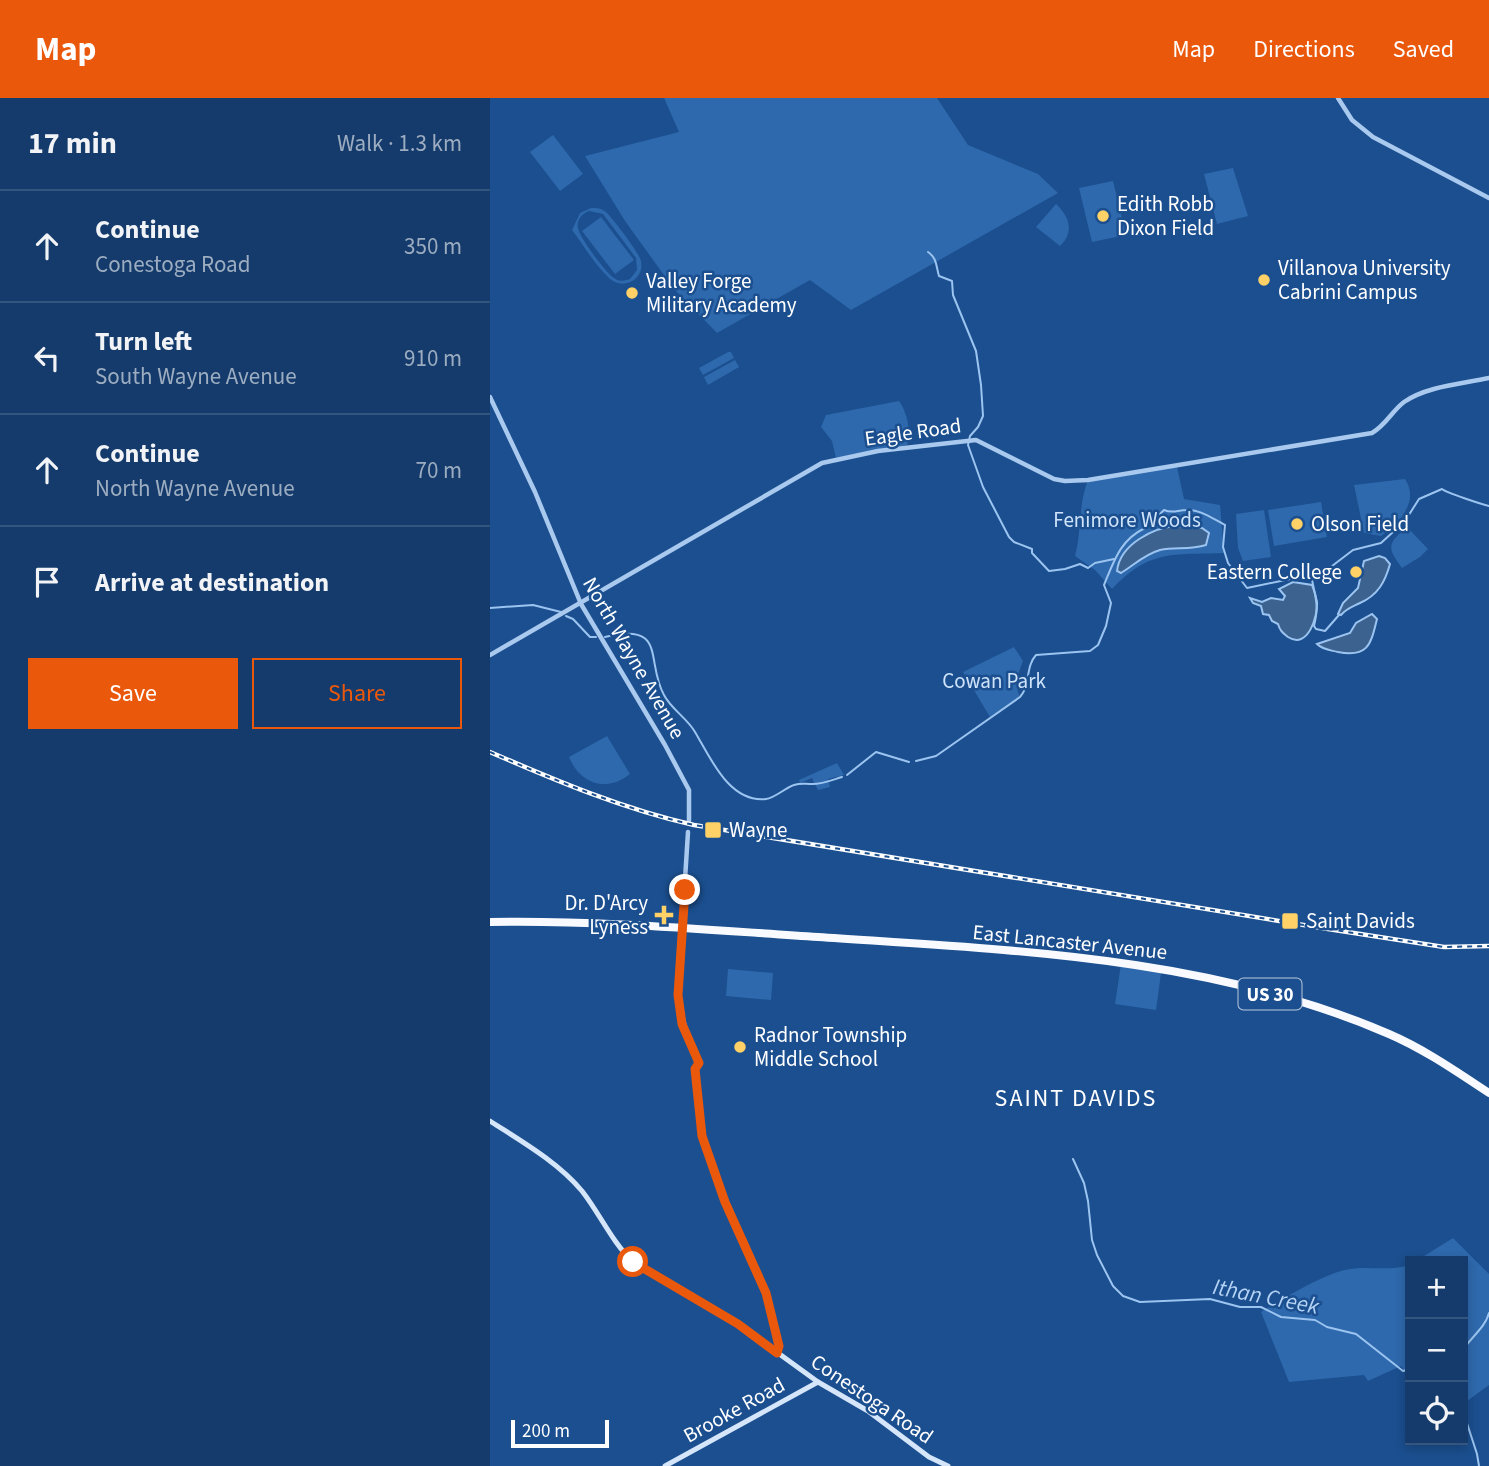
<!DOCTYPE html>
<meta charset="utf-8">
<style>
body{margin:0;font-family:"Source Sans 3",sans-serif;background:#214673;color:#f1f3f6}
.controls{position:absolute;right:21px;bottom:21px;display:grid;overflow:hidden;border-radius:0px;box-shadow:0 4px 10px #0003}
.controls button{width:63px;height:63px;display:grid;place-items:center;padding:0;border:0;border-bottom:2px solid #33557e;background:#143b6b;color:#f1f3f6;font:35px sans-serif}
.scale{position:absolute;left:21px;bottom:18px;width:98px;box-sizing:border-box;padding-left:7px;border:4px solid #fff;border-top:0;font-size:19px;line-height:24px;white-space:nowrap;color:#fff;-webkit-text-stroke:5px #1b4f8f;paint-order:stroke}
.stop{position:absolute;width:21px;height:21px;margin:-16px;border:5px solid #ea580c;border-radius:50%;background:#fff}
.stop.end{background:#ea580c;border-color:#fff;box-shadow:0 2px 7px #0008}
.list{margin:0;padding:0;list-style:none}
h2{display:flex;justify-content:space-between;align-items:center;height:91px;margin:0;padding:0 28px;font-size:30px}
h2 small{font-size:23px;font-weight:400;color:#9dadc1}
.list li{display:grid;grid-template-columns:46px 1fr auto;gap:21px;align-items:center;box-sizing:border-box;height:112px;padding:0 28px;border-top:2px solid #33557e}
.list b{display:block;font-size:26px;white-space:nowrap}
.list p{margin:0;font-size:23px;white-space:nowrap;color:#9dadc1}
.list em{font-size:23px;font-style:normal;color:#9dadc1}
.actions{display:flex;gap:14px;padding:21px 28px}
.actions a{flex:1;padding:16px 0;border:2px solid #ea580c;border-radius:0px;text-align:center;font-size:24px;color:#ea580c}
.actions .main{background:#ea580c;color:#fff}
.icon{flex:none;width:38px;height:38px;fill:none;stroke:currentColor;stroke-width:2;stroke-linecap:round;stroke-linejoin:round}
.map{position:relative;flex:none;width:999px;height:1368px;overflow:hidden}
header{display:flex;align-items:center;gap:42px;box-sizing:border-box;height:98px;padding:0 35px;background:#ea580c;color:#fff}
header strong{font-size:33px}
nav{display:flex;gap:38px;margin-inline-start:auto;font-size:24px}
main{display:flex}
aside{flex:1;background:#143b6b}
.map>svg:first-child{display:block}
.green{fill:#2e69ad;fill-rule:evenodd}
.water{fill:#3c6290;stroke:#9cc4f0;stroke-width:2}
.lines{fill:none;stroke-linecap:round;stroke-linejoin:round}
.stream{stroke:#9cc4f0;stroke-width:2}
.tertiary{stroke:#a9c9ee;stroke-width:4.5}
.secondary{stroke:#d6e6fa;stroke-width:5}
.trunk{stroke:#f8faff;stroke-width:8}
.rail-casing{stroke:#fff;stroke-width:4.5}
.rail{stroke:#1b4f8f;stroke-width:2;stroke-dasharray:5;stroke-linecap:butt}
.route{stroke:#ea580c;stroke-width:9}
.poi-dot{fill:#ffd166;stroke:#1b4f8f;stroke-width:2.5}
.labels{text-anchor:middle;stroke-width:5;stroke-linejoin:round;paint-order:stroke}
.shield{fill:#1b4f8f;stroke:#bbcadd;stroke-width:2}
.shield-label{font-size:19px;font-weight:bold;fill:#fff}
.poi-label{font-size:21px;fill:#fff;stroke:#1b4f8f;text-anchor:start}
.street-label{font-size:21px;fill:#fff;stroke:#1b4f8f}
.park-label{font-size:21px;fill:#cfe3fa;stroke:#1b4f8f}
.water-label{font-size:23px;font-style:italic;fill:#b5d3f5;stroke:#1b4f8f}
.quarter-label{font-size:24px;letter-spacing:2px;fill:#fff;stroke:#1b4f8f}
</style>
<header>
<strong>Map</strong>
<nav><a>Map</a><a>Directions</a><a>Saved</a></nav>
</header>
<main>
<aside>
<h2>17 min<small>Walk · 1.3 km</small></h2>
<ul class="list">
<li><svg class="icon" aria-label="ahead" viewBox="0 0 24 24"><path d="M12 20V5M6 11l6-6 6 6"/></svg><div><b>Continue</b><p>Conestoga Road</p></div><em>350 m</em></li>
<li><svg class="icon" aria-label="left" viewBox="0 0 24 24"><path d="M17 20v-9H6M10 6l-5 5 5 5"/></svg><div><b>Turn left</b><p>South Wayne Avenue</p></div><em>910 m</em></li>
<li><svg class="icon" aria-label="ahead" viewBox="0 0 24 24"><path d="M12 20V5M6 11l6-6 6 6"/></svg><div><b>Continue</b><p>North Wayne Avenue</p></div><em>70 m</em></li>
<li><svg class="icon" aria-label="arrive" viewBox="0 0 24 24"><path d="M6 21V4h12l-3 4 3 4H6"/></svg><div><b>Arrive at destination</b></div></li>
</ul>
<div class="actions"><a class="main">Save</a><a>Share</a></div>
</aside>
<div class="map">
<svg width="999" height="1368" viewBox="0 0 999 1368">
<rect width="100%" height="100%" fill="#1b4f8f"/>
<g class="green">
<path d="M174 0H447L478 47 548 76 568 95 361 212 320 182 227 235 184 191 135 123 95 58 189 34Z"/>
<path d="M63 37 93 76 70 93 40 54Z"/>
<path d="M743 70 758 118 727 126 714 76Z"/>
<path d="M623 83 636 137 602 144 589 90Z"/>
<path d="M566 106C579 118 585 134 570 148L546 129Z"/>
<path d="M101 110C107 110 111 110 116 114 124 122 148 153 151 163 155 182 132 193 119 180 105 167 94 148 82 132L90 115ZM99 113 113 116 146 160 147 172 140 181C134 183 129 184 124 180 116 175 89 139 88 130 86 122 92 116 99 113Z"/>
<path d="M111 119 144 162 125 176 92 133Z"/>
<path d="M238 254H241L244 260 213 277 209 270Z"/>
<path d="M245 262 249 269 218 287 214 279Z"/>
<path d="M409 303C417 314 422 335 417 347L346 360 342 343 331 329 336 317Z"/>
<path d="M687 369 694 401 730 407 734 455C683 457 660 451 622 491L605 472 585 458C592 432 588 407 598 382Z"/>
<path d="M915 381C930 403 909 426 891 438L874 435 864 387Z"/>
<path d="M831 404 837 439 784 448 778 412Z"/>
<path d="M774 412 781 459 753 463 748 450 746 416Z"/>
<path d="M917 429 938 451 930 459 912 470C896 449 898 445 917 429Z"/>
<path d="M524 549 533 563C528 576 524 586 530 599L500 619 473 574Z"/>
<path d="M117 638 140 676C116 695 90 686 79 659Z"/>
<path d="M347 665 354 677 338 681 340 689 328 692 322 680 310 685 309 682Z"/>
<path d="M631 866 671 875 666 912 625 906Z"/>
<path d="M238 871 283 875 281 902 236 898Z"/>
<path d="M963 1140 999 1176V1287L973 1306V1163H926Z"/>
<path d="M920 1167V1281L911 1268 878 1283 874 1277 799 1284 771 1214C792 1201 832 1177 855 1172 877 1167 895 1174 920 1167Z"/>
</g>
<g class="water">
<path d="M688 428 712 430 719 435 716 447C700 452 686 449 670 452 655 456 644 467 631 475L627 473C630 446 664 429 688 428Z"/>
<path d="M889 458 895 460 900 466C895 484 888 497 870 505 862 509 857 510 851 517L848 516 853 505 868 490 874 463Z"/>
<path d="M803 484 822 487C824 492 826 498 827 504 828 518 818 552 798 539 793 535 790 533 788 526L782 523 779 517 773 516 771 508 763 505 760 500 772 504 781 500 793 502 795 498 789 491Z"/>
<path d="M882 516 887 521C881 545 879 560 848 554 840 552 833 552 827 546L860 535 866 525Z"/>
</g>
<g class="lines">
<g class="stream">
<path d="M438 154C447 160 446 168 449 178L462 183 463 197 486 253 491 287 493 318 488 329 480 338 478 347 493 389 519 439 524 444 542 451V455L559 473 575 471 590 466 598 470 605 465 624 461"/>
<path d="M822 482C826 501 829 508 824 528L826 531 835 533 849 517"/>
<path d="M0 510 43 507 71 514"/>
<path d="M76 518 83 521 100 539H106"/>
<path d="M115 539C178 524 155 563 174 597 181 611 197 620 205 634 220 659 239 705 276 701 285 700 295 690 304 687 311 685 314 686 320 686 331 687 342 682 352 679"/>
<path d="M426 663 446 658 530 599C541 587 535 569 546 557L600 553 608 547 616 528 621 505 614 487C624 463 630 442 655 430L654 424 664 422 674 412C683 416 687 412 697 412 710 411 723 421 735 427L733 449 738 465 757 490 805 480 822 481 829 478 863 452 891 445 915 423 929 401 952 391C957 395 991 406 999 408"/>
<path d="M357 677 386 654 419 664"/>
<path d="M583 1061 594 1085 598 1103 602 1142 607 1157 623 1188 633 1198 650 1204 720 1201 750 1209H771L791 1219 825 1222 837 1229 866 1236 913 1273 920 1271"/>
<path d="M973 1252C981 1239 995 1230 999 1215"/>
<path d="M973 1313 987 1356 989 1368"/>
</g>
<g class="tertiary">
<path d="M848 0 862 22 883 39 999 100"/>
<path d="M0 299 45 394 91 506 175 647 199 692V723"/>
<path d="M0 557 332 365 388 353 486 342 564 381 575 383 598 382 882 335C896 327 902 313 914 304 937 288 972 286 999 280"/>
<path d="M192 829 198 734"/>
</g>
<g class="secondary">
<path d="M192 829C190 889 181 907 209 965L205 971 214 1043 235 1104 276 1195 289 1248 287 1255"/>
<path d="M0 1023C31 1043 68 1064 92 1093 110 1116 122 1144 143 1164L248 1226 328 1284 378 1313 439 1359 458 1368"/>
<path d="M175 1368 328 1284"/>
</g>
<path class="trunk" d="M0 824C109 822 219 832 328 839 519 852 720 858 899 936 934 951 967 974 999 995"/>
<defs>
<path id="rail" d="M0 654C67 683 133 711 204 727L838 831 954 849 999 848"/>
</defs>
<use href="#rail" class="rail-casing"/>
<use href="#rail" class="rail"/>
</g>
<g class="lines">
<path class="route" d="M143 1164 248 1226 287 1255 289 1248 276 1195 235 1104 212 1038 205 971 209 965 192 926 188 897 195 792"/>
</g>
<g class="poi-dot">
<circle cx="613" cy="118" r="7"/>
<circle cx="774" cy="182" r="7"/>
<circle cx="142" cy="195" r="7"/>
<circle cx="807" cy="426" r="7"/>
<circle cx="866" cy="474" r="7"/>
<rect x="214" y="723" width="18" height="18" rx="3.5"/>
<path d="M170.5 806.5h7v7h7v7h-7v7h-7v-7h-7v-7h7z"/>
<rect x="791" y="814" width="18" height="18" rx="3.5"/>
<circle cx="250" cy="949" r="7"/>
</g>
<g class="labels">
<rect class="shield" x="748.5" y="880.5" width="63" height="31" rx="5"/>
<g class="shield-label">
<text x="780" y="903">US 30</text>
</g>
<g class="poi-label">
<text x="627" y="113">Edith Robb<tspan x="627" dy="24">Dixon Field</tspan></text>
<text x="788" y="177">Villanova University<tspan x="788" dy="24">Cabrini Campus</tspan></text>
<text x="156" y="190">Valley Forge<tspan x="156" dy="24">Military Academy</tspan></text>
<text x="821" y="433">Olson Field</text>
<text x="852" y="481" text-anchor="end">Eastern College</text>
<text x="239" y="739">Wayne</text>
<text x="158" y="812" text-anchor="end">Dr. D'Arcy<tspan x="158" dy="24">Lyness</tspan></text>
<text x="816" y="830">Saint Davids</text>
<text x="264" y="944">Radnor Township<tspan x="264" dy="24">Middle School</tspan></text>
</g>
<g class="street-label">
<text transform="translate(423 334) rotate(-8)" y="7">Eagle Road</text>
<text transform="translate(144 560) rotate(60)" y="7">North Wayne Avenue</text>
<text transform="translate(580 844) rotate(6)" y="7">East Lancaster Avenue</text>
<text transform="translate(382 1301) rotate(34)" y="7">Conestoga Road</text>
<text transform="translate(244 1312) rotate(-29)" y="7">Brooke Road</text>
</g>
<g class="park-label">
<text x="637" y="429">Fenimore Woods</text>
<text x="504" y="590">Cowan Park</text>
</g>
<g class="water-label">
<text transform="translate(776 1198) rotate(11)" y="8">Ithan Creek</text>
</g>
<g class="quarter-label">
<text x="586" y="1008">SAINT DAVIDS</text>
</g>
</g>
</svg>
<div class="controls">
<button>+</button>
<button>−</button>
<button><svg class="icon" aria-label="locate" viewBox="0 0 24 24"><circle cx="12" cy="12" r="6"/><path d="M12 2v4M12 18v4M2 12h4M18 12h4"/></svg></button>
</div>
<div class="scale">200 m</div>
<div class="stop" style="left:143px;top:1164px"></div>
<div class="stop end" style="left:195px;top:792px"></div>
</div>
</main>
